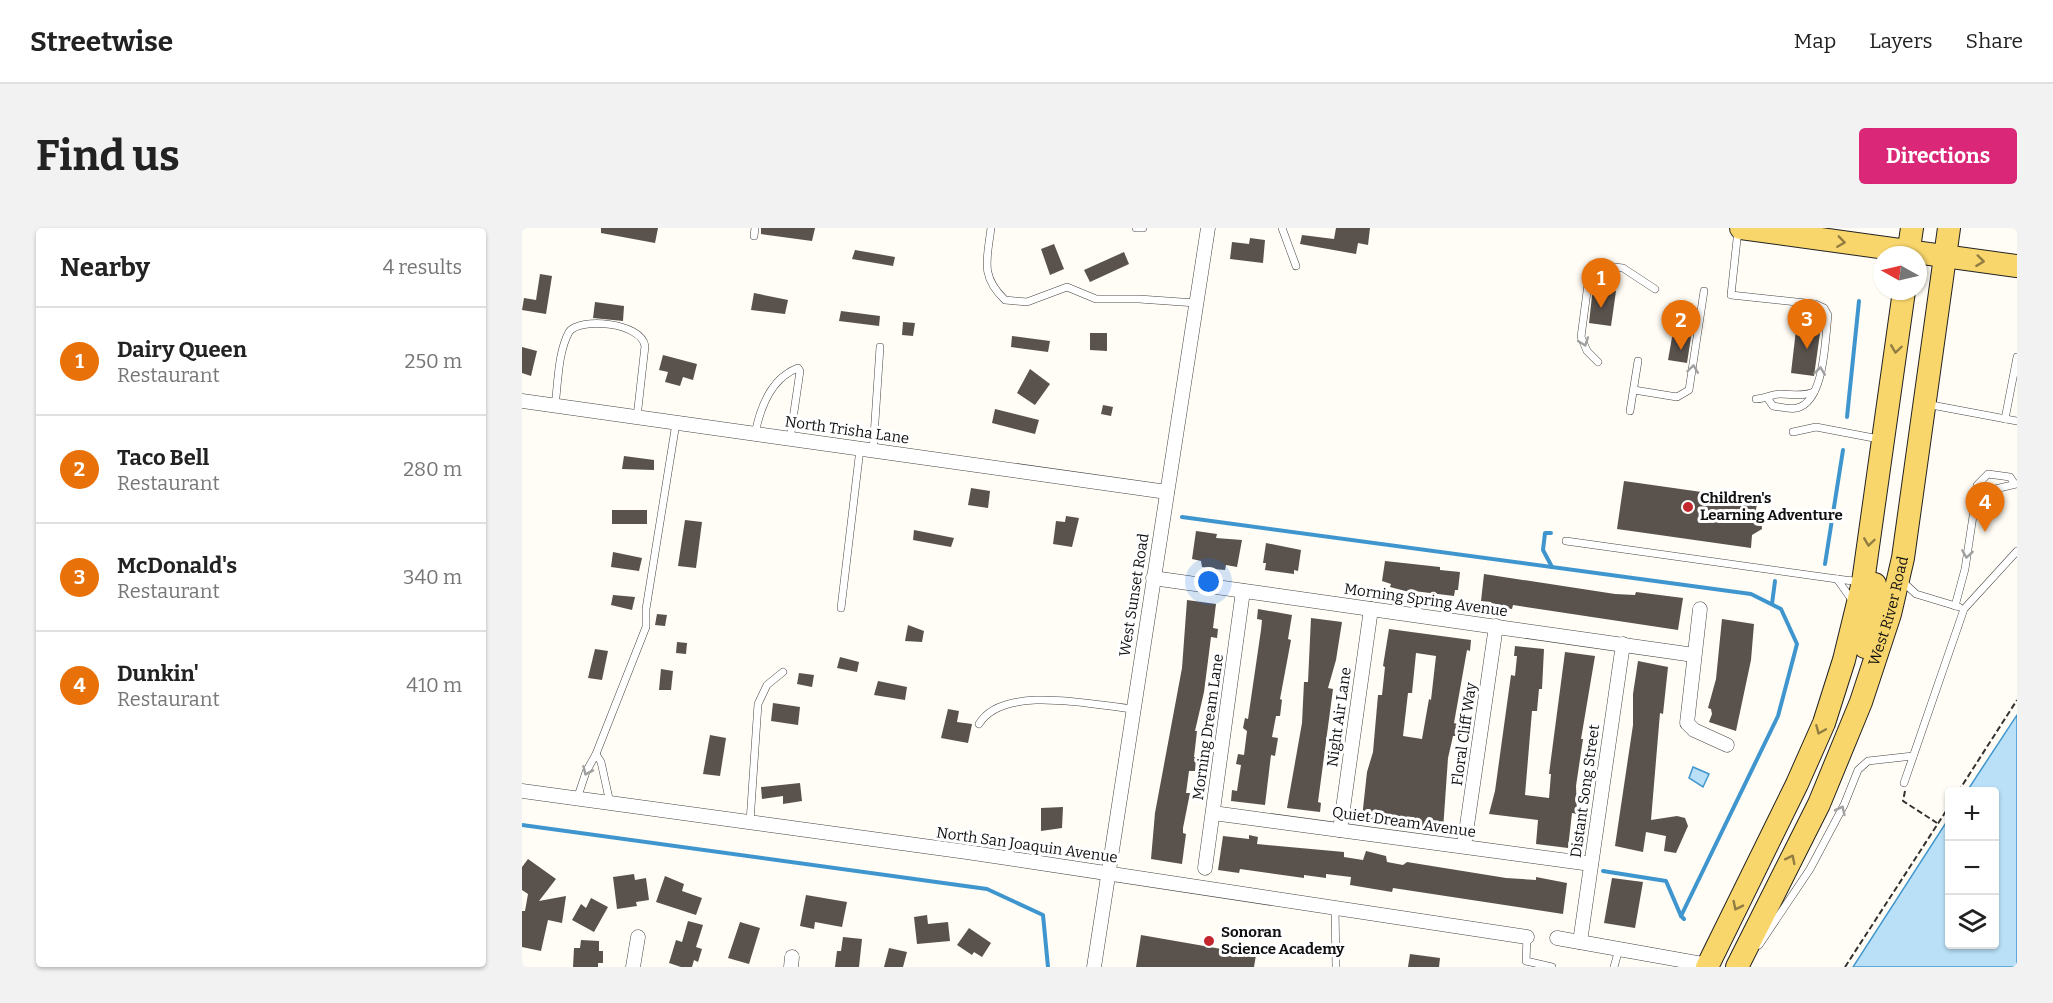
<!DOCTYPE html>
<meta charset="utf-8">
<style>
body{margin:0;font-family:Bitter,serif;background:#f2f2f2;color:#222}
.controls{position:absolute;right:18px;bottom:18px;display:grid;overflow:hidden;border-radius:6px;box-shadow:0 2px 4px #0004}
.controls button{width:54px;height:54px;display:grid;place-items:center;padding:0;border:0;border-bottom:2px solid #e0e0e0;background:#fff;color:#222;font:30px sans-serif}
.compass{position:absolute;left:1351px;top:18px;width:54px;height:54px;border-radius:50%;background:#fff;box-shadow:0 2px 4px #0004;rotate:278deg}
.you{position:absolute;left:687px;top:354px;width:21px;height:21px;margin:-15px;border:4px solid #fff;border-radius:50%;background:#1a73e8;box-shadow:0 0 0 9px #1a73e833}
.badge{display:grid;place-items:center;width:39px;height:39px;border-radius:50%;background:#db2777;color:#fff;font-size:20px;font-weight:700}
.pin{position:absolute;translate:-50% -50px;filter:drop-shadow(0 2px 3px #0008)}
.pin::after{content:'';position:absolute;top:32px;width:21px;height:18px;background:inherit;clip-path:polygon(0 0,100% 0,50% 100%)}
.list{margin:0;padding:0;list-style:none}
h2{display:flex;justify-content:space-between;align-items:center;height:78px;margin:0;padding:0 24px;font-size:26px}
h2 small{font-size:20px;font-weight:400;color:#767676}
.list li{display:grid;grid-template-columns:39px 1fr auto;gap:18px;align-items:center;box-sizing:border-box;height:108px;padding:0 24px;border-top:2px solid #e0e0e0}
.list b{display:block;font-size:22px;white-space:nowrap}
.list p{margin:0;font-size:20px;white-space:nowrap;color:#767676}
.list em{font-size:20px;font-style:normal;color:#767676}
.icon{flex:none;width:33px;height:33px;fill:none;stroke:currentColor;stroke-width:2;stroke-linecap:round;stroke-linejoin:round}
.map{position:relative;flex:none;width:1495px;height:739px;overflow:hidden;border-radius:6px}
header{display:flex;align-items:center;gap:36px;box-sizing:border-box;height:84px;padding:0 30px;background:#fff;border-bottom:2px solid #e0e0e0}
header strong{font-size:28px}
nav{display:flex;gap:33px;margin-inline-start:auto;font-size:21px}
.intro{display:flex;align-items:center;justify-content:space-between;box-sizing:border-box;height:144px;padding:0 36px}
h1{margin:0;font-size:42px}
.button{padding:15px 27px;border-radius:6px;background:#db2777;color:#fff;font-size:21px;font-weight:700}
main{display:flex;gap:36px;padding:0 36px}
aside{flex:1;background:#fff;border-radius:6px;box-shadow:0 2px 4px #0004}
.map>svg:first-child{display:block}
.water{fill:#b9e0f7;stroke:#3f96cf;stroke-width:1.5}
.lines{fill:none;stroke-linecap:round;stroke-linejoin:round}
.stream{stroke:#3f96cf;stroke-width:4}
.building{fill:#5a524d;fill-rule:evenodd}
.service-casing{stroke:#444;stroke-width:8}
.minor-casing{stroke:#444;stroke-width:15}
.primary-casing{stroke:#222;stroke-width:24}
.path{stroke:#333;stroke-width:2;stroke-dasharray:6 3;stroke-linecap:butt}
.service{stroke:#fff;stroke-width:7}
.minor{stroke:#fff;stroke-width:14}
.primary{stroke:#f9d66b;stroke-width:22}
.oneway{stroke:#917d42}
.oneway2{stroke:#a0a0a0}
.poi-dot{fill:#c4262e;stroke:#fff;stroke-width:2}
.labels{text-anchor:middle;stroke-width:6;stroke-linejoin:round;paint-order:stroke}
.street-label{font-size:15px;fill:#111;stroke:#fff}
.poi-label{font-size:15px;font-weight:bold;fill:#111;stroke:#fff;text-anchor:start}
</style>
<header>
<strong>Streetwise</strong>
<nav><a>Map</a><a>Layers</a><a>Share</a></nav>
</header>
<div class="intro"><h1>Find us</h1><a class="button">Directions</a></div>
<main>
<aside>
<h2>Nearby<small>4 results</small></h2>
<ul class="list">
<li><span class="badge" style="background:#e8710a">1</span><div><b>Dairy Queen</b><p>Restaurant</p></div><em>250 m</em></li>
<li><span class="badge" style="background:#e8710a">2</span><div><b>Taco Bell</b><p>Restaurant</p></div><em>280 m</em></li>
<li><span class="badge" style="background:#e8710a">3</span><div><b>McDonald's</b><p>Restaurant</p></div><em>340 m</em></li>
<li><span class="badge" style="background:#e8710a">4</span><div><b>Dunkin'</b><p>Restaurant</p></div><em>410 m</em></li>
</ul>
</aside>
<div class="map">
<svg width="1495" height="739" viewBox="0 0 1495 739">
<rect width="100%" height="100%" fill="#fffdf5"/>
<g class="water">
<path d="M1495 487V739H1331L1427 590 1428 716H1472V564L1445 563Z"/>
<path d="M1171 539 1187 546 1181 559 1167 550Z"/>
</g>
<g class="lines">
<g class="stream">
<path d="M1325 189 1337 73"/>
<path d="M660 289 1229 366 1259 381 1275 416 1256 488 1159 688 1162 691"/>
<path d="M1029 305H1023L1021 322 1030 339"/>
<path d="M1303 336 1321 222"/>
<path d="M1250 376 1253 353"/>
<path d="M0 597 465 661 521 687 526 739"/>
<path d="M1081 643 1144 653 1159 688"/>
</g>
</g>
<g class="building">
<path d="M79 0H136L133 15 79 5Z"/>
<path d="M239 0H293L290 13 239 6Z"/>
<path d="M814 0H848L846 17 836 15 834 26 778 16 780 7 812 11Z"/>
<path d="M728 10 743 12 741 35 708 31 710 14 727 16Z"/>
<path d="M532 16 542 41 528 47 519 21Z"/>
<path d="M333 22 373 29 371 38 330 31Z"/>
<path d="M602 24 607 36 568 54 562 42Z"/>
<path d="M18 46 30 48 24 86 0 82 2 70 14 72Z"/>
<path d="M1071 59 1094 63 1089 98 1067 95Z"/>
<path d="M232 65 266 72 263 86 229 82Z"/>
<path d="M73 74 102 78 101 93 71 90Z"/>
<path d="M319 83 358 88 357 98 317 93Z"/>
<path d="M1154 87 1172 90 1165 135 1146 132Z"/>
<path d="M1275 93 1299 98 1292 148 1269 145Z"/>
<path d="M381 94 393 95 391 108 380 107Z"/>
<path d="M568 105H585V123L568 122Z"/>
<path d="M490 108 528 113 526 124 489 119Z"/>
<path d="M0 119 15 123 9 148 0 145Z"/>
<path d="M141 127 175 136 171 152 161 149 158 158 143 154 146 144 137 142Z"/>
<path d="M508 141 528 156 513 177 495 165Z"/>
<path d="M581 177 591 179 589 188 579 186Z"/>
<path d="M473 181 517 192 513 206 470 195Z"/>
<path d="M102 228 132 232V242L100 241Z"/>
<path d="M1102 253 1236 272 1233 286 1239 291 1240 301 1230 307 1229 320 1095 301Z"/>
<path d="M449 260 468 263 466 280 446 277Z"/>
<rect x="90" y="282" width="35" height="14"/>
<path d="M544 288 557 290 550 319 531 316 534 293 543 294Z"/>
<path d="M163 292 180 294 174 340 156 338Z"/>
<path d="M392 302 432 310 429 319 391 312Z"/>
<path d="M674 303 695 306 694 310 720 312 715 339 704 337 703 342 692 341 680 339 679 333 670 331Z"/>
<path d="M744 315 779 322 776 343 772 342V346L743 342 744 335H741Z"/>
<path d="M91 324 120 330 117 343 89 339Z"/>
<path d="M863 333 918 339V342L938 344 936 362H933L932 368 892 363 891 365 868 359 869 356 860 353Z"/>
<path d="M962 346 1093 366 1113 367 1114 364 1161 370 1156 402 991 377 990 381 972 378 969 374 959 373Z"/>
<path d="M91 367 113 369 110 382 89 377Z"/>
<path d="M665 372 694 376 691 400 696 401 695 410 689 409 682 464 673 503H675L672 529H674L673 543H667L664 565H668L661 600V605L664 606 660 636 629 631 633 585 660 440Z"/>
<path d="M736 381 770 387 766 411 769 412 758 471 760 472 758 488H754L750 509 756 510 753 528 749 527 743 577 709 573 710 562 715 563 719 537 714 536 716 526 722 527 725 503 721 500 723 490 726 491 739 402 740 392 735 391Z"/>
<path d="M135 386 145 387 143 398 133 397Z"/>
<path d="M789 390 820 394 814 432 806 460 811 461 796 574 799 575 798 584 765 580 780 495 782 454H786Z"/>
<path d="M1200 391 1232 396 1229 432 1214 503 1187 494 1190 486 1189 481 1186 480 1194 451Z"/>
<path d="M386 397 402 403 400 414 383 413Z"/>
<path d="M867 401 949 412 948 423 945 422 937 467 932 495 935 496 934 508H931L926 530 921 602 840 590 845 544 851 524 856 467H860L863 439 861 438ZM894 425 914 428 909 472 907 471 900 511 881 508 886 465H890Z"/>
<path d="M155 414 165 415 164 426 154 425Z"/>
<path d="M993 418 1022 421 1020 461H1017L1015 483H1010L1003 567 1027 570 1029 546H1027L1043 424 1073 428 1059 511H1061L1054 558 1055 586 1050 585 1046 620 1014 616 1016 592 967 586 973 563 989 447 993 448 995 428H992Z"/>
<path d="M73 421 86 423 80 452 66 450Z"/>
<path d="M318 429 337 434 335 444 315 440Z"/>
<path d="M1116 433 1146 439 1141 486 1138 485 1129 592 1155 588 1163 590 1166 598 1154 625 1142 623 1144 608 1124 604 1121 624 1093 618 1111 497V466Z"/>
<path d="M139 441 151 443 149 462H137Z"/>
<path d="M277 445 292 447 290 459 275 456Z"/>
<path d="M356 453 385 459 383 472 352 467Z"/>
<path d="M251 475 278 479 276 497 249 493Z"/>
<path d="M426 481 437 483 435 494 450 496 446 515 419 510Z"/>
<path d="M188 507 204 510 198 548 181 546Z"/>
<path d="M278 555 280 573 261 576V568L240 571 239 559Z"/>
<path d="M541 579 540 600 519 603V580Z"/>
<path d="M727 607 736 609 735 616 822 624V629L841 632 844 623 864 628 865 634 881 637 885 634 984 650 1014 652V649L1045 655 1041 686 871 660 870 664 828 657 829 649 804 646V650L782 647V650L718 641 717 645 696 642 701 608 727 611Z"/>
<path d="M6 631 34 651 17 673 44 668 40 695 26 692 19 723 0 719V683H3L6 666 0 662V639Z"/>
<path d="M112 646 113 652 124 650 127 672 114 674 115 678 95 681 91 649Z"/>
<path d="M143 648 162 656 160 663 180 670 174 687 134 674Z"/>
<path d="M1090 650 1121 654 1113 700 1082 695Z"/>
<path d="M284 667 325 674 320 699 293 694 292 701 278 698Z"/>
<path d="M69 670 86 679 72 704 50 692 59 676 64 680Z"/>
<path d="M405 687 406 696 426 694 428 713 395 716 392 689Z"/>
<path d="M166 693 181 697 174 719 180 721 176 734 172 732 170 739H159L147 735 154 712 160 714Z"/>
<path d="M218 694 238 700 227 736 206 730Z"/>
<path d="M447 700 469 715 460 729 452 724 450 727 435 717Z"/>
<path d="M619 707 734 727 732 739H614Z"/>
<path d="M321 709 340 711 337 739H313L315 723H319Z"/>
<path d="M59 712 77 713V723H81V735H76V739H51L52 720H58Z"/>
<path d="M367 720 385 724 381 739H362Z"/>
<path d="M888 726 918 730 917 739H886Z"/>
</g>
<g class="lines">
<defs>
<g id="service">
<path d="M469 0C465 32 458 48 483 72L505 74 545 59 574 71H617L674 75"/>
<path d="M614 0H621"/>
<path d="M760 0 774 38"/>
<path d="M1216 2 1209 67 1293 76 1302 80 1306 87C1303 111 1303 173 1275 180 1268 182 1259 179 1251 178L1246 171"/>
<path d="M232 8 233 0"/>
<path d="M1076 134 1065 123 1059 109 1066 56 1073 44 1084 38 1101 40 1133 61"/>
<path d="M1112 162 1155 169 1167 162 1182 63"/>
<path d="M1234 171C1244 171 1249 166 1258 166 1270 166 1280 169 1292 164"/>
<path d="M1404 176 1495 193"/>
<path d="M33 178C36 155 36 124 47 104 57 89 119 94 123 118L115 189"/>
<path d="M1108 183 1116 133"/>
<path d="M1483 191 1495 129"/>
<path d="M1271 204 1294 199 1357 211"/>
<path d="M233 206C238 180 249 150 276 140L278 143 268 211"/>
<path d="M351 223 358 119"/>
<path d="M1454 272 1455 257 1466 246 1488 249 1492 255"/>
<path d="M1044 313 1315 351"/>
<path d="M1380 353 1394 366 1437 379"/>
<path d="M1330 372 1315 351 1339 354"/>
<path d="M1433 378 1443 341 1453 275 1460 264 1495 256"/>
<path d="M319 380 338 221"/>
<path d="M457 496C481 456 571 477 611 481"/>
<path d="M74 526 124 399V381L154 195"/>
<path d="M1382 555 1442 381 1495 323"/>
<path d="M55 571 64 544 74 526 79 534 88 575"/>
<path d="M228 594 236 476 245 457 261 444"/>
<path d="M813 680 814 739"/>
<path d="M1005 709 1004 733 1030 739"/>
<path d="M1237 717 1288 641 1322 577 1336 542 1346 533 1391 528"/>
<path d="M1092 739 1097 721"/>
</g>
<g id="minor">
<path d="M0 173 645 264"/>
<path d="M631 350 1172 427"/>
<path d="M1178 381 1165 495 1172 502 1205 517"/>
<path d="M0 563 445 624 1005 709"/>
<path d="M691 585 1069 636"/>
<path d="M818 602 849 381"/>
<path d="M942 618 974 398"/>
<path d="M683 640 721 363"/>
<path d="M1035 710 1186 737"/>
<path d="M1058 714 1101 416"/>
<path d="M111 739 116 709"/>
<path d="M269 739 270 729"/>
<path d="M572 739 686 0"/>
</g>
<g id="primary">
<path d="M1219 0 1495 38"/>
<path d="M1386 27 1390 0"/>
<path d="M1341 354 1353 356 1354 372 1343 419"/>
<path d="M1185 739 1275 556 1302 495 1322 432 1341 354 1382 63"/>
<path id="s1" d="M1215 739 1297 576 1339 474 1368 386 1381 330 1427 0"/>
</g>
</defs>
<use href="#service" class="service-casing"/>
<use href="#minor" class="minor-casing"/>
<use href="#primary" class="primary-casing"/>
<g class="path">
<path d="M1383 563 1381 573 1415 595"/>
<path d="M1436 564 1495 472"/>
<path d="M1323 739 1428 577"/>
</g>
<use href="#service" class="service"/>
<use href="#minor" class="minor"/>
<use href="#primary" class="primary"/>
</g>
<defs><path id="oneway-chevron" d="M-2-3.5L2.5 0L-2 3.5" fill="none" stroke-width="1.6" stroke-linecap="round" stroke-linejoin="round" transform="scale(1.5)"/></defs>
<g class="oneway">
<use href="#oneway-chevron" transform="translate(1319 14) rotate(8)"/>
<use href="#oneway-chevron" transform="translate(1458 33) rotate(7)"/>
<use href="#oneway-chevron" transform="translate(1374 121) rotate(98)"/>
<use href="#oneway-chevron" transform="translate(1347 314) rotate(98)"/>
<use href="#oneway-chevron" transform="translate(1298 502) rotate(113)"/>
<use href="#oneway-chevron" transform="translate(1269 631) rotate(-63)"/>
<use href="#oneway-chevron" transform="translate(1215 678) rotate(116)"/>
</g>
<g class="oneway2">
<use href="#oneway-chevron" transform="translate(1062 114) rotate(70)"/>
<use href="#oneway-chevron" transform="translate(1171 141) rotate(-82)"/>
<use href="#oneway-chevron" transform="translate(1298 143) rotate(-82)"/>
<use href="#oneway-chevron" transform="translate(1445 326) rotate(99)"/>
<use href="#oneway-chevron" transform="translate(65 543) rotate(114)"/>
<use href="#oneway-chevron" transform="translate(1319 582) rotate(-64)"/>
</g>
<g class="poi-dot">
<circle cx="1166" cy="279" r="6"/>
<circle cx="687" cy="713" r="6"/>
</g>
<g class="labels">
<g class="street-label">
<text transform="translate(325 202) rotate(8)" y="5">North Trisha Lane</text>
<text transform="translate(612 367) rotate(-81)" y="5">West Sunset Road</text>
<text transform="translate(904 372) rotate(8)" y="5">Morning Spring Avenue</text>
<text dy="5" stroke="none"><textPath href="#s1" startOffset="388">West River Road</textPath></text>
<text transform="translate(817 489) rotate(-82)" y="5">Night Air Lane</text>
<text transform="translate(686 499) rotate(-82)" y="5">Morning Dream Lane</text>
<text transform="translate(942 506) rotate(-82)" y="5">Floral Cliff Way</text>
<text transform="translate(1063 563) rotate(-82)" y="5">Distant Song Street</text>
<text transform="translate(882 594) rotate(8)" y="5">Quiet Dream Avenue</text>
<text transform="translate(505 617) rotate(8)" y="5">North San Joaquin Avenue</text>
</g>
<g class="poi-label">
<text x="1178" y="275">Children's<tspan x="1178" dy="17">Learning Adventure</tspan></text>
<text x="699" y="709">Sonoran<tspan x="699" dy="17">Science Academy</tspan></text>
</g>
</g>
</svg>
<div class="controls">
<button>+</button>
<button>−</button>
<button><svg class="icon" aria-label="layers" viewBox="0 0 24 24"><path d="M12 4l9 5-9 5-9-5zM3 14l9 5 9-5"/></svg></button>
</div>
<svg class="compass" viewBox="-18 -18 36 36"><path d="M0-13l5 13h-10z" fill="#e53935"/><path d="M0 13l5-13h-10z" fill="#767676"/></svg>
<div class="you"></div>
<div class="pin badge" style="left:1079px;top:80px;background:#e8710a">1</div>
<div class="pin badge" style="left:1159px;top:122px;background:#e8710a">2</div>
<div class="pin badge" style="left:1285px;top:121px;background:#e8710a">3</div>
<div class="pin badge" style="left:1463px;top:304px;background:#e8710a">4</div>
</div>
</main>
